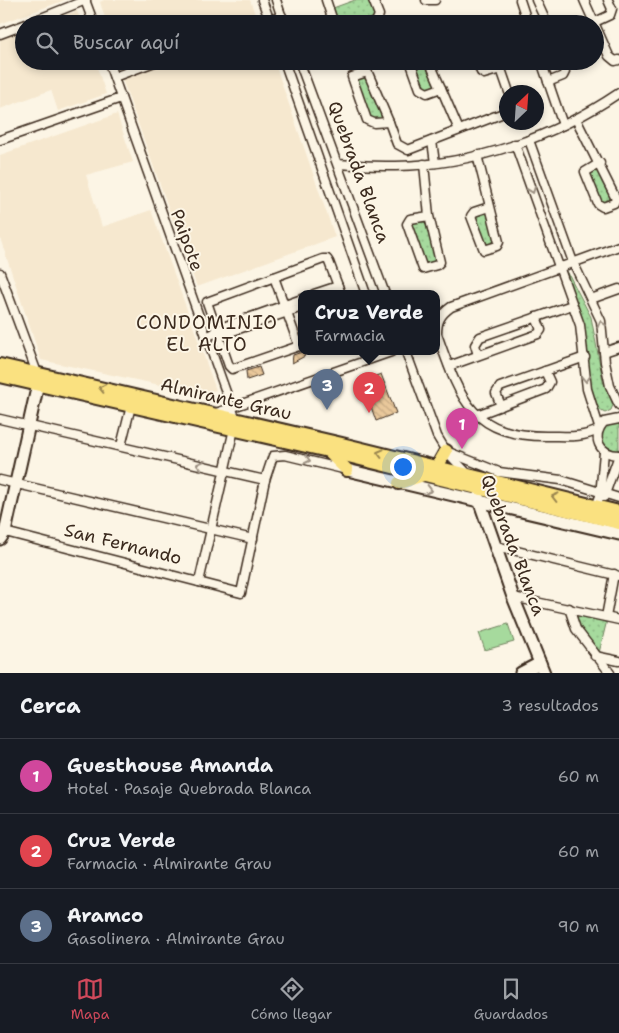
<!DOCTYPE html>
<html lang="es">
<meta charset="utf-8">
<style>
body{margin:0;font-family:"Shantell Sans",sans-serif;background:#242831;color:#f1f3f6}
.compass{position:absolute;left:499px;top:85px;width:45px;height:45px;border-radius:50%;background:#171b24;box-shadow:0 2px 8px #0003;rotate:25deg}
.you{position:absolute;left:402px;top:466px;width:18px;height:18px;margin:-12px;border:4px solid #fff;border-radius:50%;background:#1a73e8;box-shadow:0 0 0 8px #1a73e833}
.badge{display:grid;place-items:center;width:32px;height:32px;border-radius:50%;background:#d1495b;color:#fff;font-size:16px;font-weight:700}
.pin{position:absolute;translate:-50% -41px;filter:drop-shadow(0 1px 2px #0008)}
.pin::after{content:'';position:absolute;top:26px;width:18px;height:15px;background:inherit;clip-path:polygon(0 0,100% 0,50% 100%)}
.popup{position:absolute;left:298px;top:290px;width:142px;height:65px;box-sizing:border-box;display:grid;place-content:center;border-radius:10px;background:#171b24;filter:drop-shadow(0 1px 4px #0005);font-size:16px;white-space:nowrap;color:#9ea1a6}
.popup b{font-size:19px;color:#f1f3f6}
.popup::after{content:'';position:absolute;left:50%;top:100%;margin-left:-10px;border:10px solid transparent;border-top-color:#171b24}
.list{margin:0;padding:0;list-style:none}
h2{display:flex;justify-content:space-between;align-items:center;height:65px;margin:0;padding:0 20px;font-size:21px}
h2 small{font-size:16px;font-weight:400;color:#9ea1a6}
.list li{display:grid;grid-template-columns:32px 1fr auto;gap:15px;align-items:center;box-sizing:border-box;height:75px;padding:0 20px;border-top:1px solid #363941}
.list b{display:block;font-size:19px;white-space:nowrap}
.list p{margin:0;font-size:16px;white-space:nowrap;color:#9ea1a6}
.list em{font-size:16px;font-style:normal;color:#9ea1a6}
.icon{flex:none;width:28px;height:28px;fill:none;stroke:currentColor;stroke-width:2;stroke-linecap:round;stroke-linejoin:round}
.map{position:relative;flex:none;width:619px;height:673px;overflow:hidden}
.search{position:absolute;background:#171b24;box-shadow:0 2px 8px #0003;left:15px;right:15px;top:15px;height:55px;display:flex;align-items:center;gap:12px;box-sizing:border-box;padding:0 18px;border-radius:28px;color:#9ea1a6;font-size:19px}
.sheet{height:290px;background:#171b24}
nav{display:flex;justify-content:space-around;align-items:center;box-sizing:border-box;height:70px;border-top:1px solid #363941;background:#171b24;font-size:14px;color:#9ea1a6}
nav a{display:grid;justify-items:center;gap:2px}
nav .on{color:#d1495b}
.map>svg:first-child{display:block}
.built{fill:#f6e8cf}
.green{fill:url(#green-dots);stroke:#70825e}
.pitch{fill:#a6da9d;stroke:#70825e}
.building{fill:url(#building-back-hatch);stroke:#3b2a1e}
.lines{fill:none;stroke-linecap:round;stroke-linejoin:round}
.street-casing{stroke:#3b2a1e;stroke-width:11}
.secondary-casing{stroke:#3b2a1e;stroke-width:15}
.primary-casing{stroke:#3b2a1e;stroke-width:16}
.street{stroke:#fcf5e5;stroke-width:8}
.secondary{stroke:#fcf5e5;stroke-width:11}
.primary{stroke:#fae180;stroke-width:12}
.oneway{stroke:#9c9082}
.oneway2{stroke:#9a864f}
.labels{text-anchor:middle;stroke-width:4;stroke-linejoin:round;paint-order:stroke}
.street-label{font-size:18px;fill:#3b2a1e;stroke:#fcf5e5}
.neighbourhood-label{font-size:19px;letter-spacing:1px;fill:#3b2a1e;stroke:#fcf5e5}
</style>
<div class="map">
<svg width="619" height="673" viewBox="0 0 619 673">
<defs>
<pattern id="green-dots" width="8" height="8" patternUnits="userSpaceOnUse" patternTransform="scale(1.25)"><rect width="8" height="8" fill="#a6da9d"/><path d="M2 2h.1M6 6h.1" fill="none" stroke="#90bb87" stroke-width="1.8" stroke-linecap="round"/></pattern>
<pattern id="building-back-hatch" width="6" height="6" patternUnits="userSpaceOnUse" patternTransform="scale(1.25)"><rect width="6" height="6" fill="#e9c89b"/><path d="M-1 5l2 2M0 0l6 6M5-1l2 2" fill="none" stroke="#c9ac85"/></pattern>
</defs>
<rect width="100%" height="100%" fill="#fcf5e5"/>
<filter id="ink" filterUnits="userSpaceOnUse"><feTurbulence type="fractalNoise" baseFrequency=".02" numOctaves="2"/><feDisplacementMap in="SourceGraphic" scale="10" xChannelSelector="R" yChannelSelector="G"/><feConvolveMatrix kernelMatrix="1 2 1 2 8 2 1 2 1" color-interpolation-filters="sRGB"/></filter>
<g filter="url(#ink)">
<g class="built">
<path d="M0 0H65L0 24Z"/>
<path d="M104 0H250L256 17 233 24H107L100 2Z"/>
<path d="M77 11 82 24H37Z"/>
<path d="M24 28V61H95L106 94 58 111 51 90 0 109V37Z"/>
<path d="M172 61H274L335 237 197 287 122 79Z"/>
<path d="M117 114 133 162 86 175 102 227 151 210 216 390 203 394 41 360 0 238V155Z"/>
</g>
<g class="green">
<path d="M355 0H369L376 18 360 24H338L333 8Z"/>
<path d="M415 61H426L438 87 425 91Z"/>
<path d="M366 76 386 119 371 120 356 78Z"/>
<path d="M599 168 612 196 607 201 600 202 589 176 590 171Z"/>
<path d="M486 211 495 239 494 244 484 245 475 216 476 213Z"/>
<path d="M414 221 425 222 436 259 433 263 424 266 409 225Z"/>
<path d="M567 271 591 317 603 381 613 405 611 410 605 413C586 407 588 351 585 334 581 312 570 293 567 271Z"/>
<path d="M619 423V451L610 450 602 441V433L607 425Z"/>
<path d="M574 612 607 620 599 653 583 634Z"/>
</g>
<path class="pitch" d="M508 624 514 642 485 650 479 633Z"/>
<g class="building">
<path d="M302 352 305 356 292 363 293 355Z"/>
<path d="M259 367 262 375 247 380 246 371Z"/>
<path d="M381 374 396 413 376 421 362 381Z"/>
</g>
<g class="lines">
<defs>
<g id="street">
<path d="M85 0 94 24"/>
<path d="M262 0 271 24"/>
<path d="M276 0 284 24"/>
<path d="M326 0 334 24"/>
<path d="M426 0H435"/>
<path d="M520 0 528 24"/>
<path d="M536 0 547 24"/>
<path d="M584 0 609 56 615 61 619 60"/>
<path d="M595 22 610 15 612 9 608 0"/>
<path d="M26 24 86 0"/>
<path d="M261 24 282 16"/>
<path d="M370 24 376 22 379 15 373 0"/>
<path d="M0 34 24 25"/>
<path d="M108 61 236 420 199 582"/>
<path d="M284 61 366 294"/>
<path d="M299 61 385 294"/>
<path d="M410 61 420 89 427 93 441 88 429 61"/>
<path d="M477 61 481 72 484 74 501 69 498 61"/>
<path d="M541 61 563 125"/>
<path d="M501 69 509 92"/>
<path d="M367 72 368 73 389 122 374 123 367 120 352 77Z"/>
<path d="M114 77 157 61"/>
<path d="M548 82 563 76 565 72 561 61"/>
<path d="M441 88 459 130"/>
<path d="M576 119 616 199 614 203 603 207 598 204 585 172 600 163"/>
<path d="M389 122 397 144 408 150 506 112"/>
<path d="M0 140 121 98"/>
<path d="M529 140 573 262 601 321 605 362 610 386 619 405"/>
<path d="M432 141 435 163"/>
<path d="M515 144 580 325 587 389 599 427"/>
<path d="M477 155 499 242 497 246 484 250 471 216 474 212 489 207"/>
<path d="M338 164C358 165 377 166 396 166 475 165 554 137 619 93"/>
<path d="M424 164 429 216 440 262 437 265 423 269 407 224 410 219 429 216"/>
<path d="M0 273 37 373"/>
<path d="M274 277 299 346"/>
<path d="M314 294 338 286"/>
<path d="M591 299 619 289"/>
<path d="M217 332 227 333 302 307"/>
<path d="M206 337 217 332 223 327 302 299"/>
<path d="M302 345 232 369 229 366 207 302 323 259H327L329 262 341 294"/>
<path d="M406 352 437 436 446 451 467 473"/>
<path d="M604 352 619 347"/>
<path d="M478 355 475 345 480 337 572 305"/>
<path d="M449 366 538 334 541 330 536 317"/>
<path d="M501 406 496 393 500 387 585 357"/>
<path d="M216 413 391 352"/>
<path d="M477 415 546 389 550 382 545 371"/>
<path d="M0 419 265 480"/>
<path d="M619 419 604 422C591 437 599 455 619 455"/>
<path d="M598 430C583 438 566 436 549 436 471 437 460 399 437 334 437 321 440 315 451 307L619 246"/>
<path d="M121 446 131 406"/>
<path d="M446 451 499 472 561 480 619 498"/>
<path d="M0 480 253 539"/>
<path d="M604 497 619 455"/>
<path d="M596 507 600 496 604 452"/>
<path d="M5 532 241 593 265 480 273 456 285 455 343 469"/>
<path d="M496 546 619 576"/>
<path d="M513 597 619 620"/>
<path d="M569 608 576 629 610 673"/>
<path d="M606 617 614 574"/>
<path d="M595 656 619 661"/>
</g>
<g id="secondary">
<path d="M347 470 619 534"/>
<path d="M478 497 513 597 544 673"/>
<path d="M0 539 5 532 38 384V377"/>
<path d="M521 673 540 663"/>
</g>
<g id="primary">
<path d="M0 365 342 444 619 512"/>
<path d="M0 376 328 451 619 523"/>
<path d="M328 451 347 470"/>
<path d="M437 467 446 451"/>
<path d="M399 483 423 475"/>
</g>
</defs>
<use href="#street" class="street-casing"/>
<use href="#secondary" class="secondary-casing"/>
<use href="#primary" class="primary-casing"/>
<use href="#street" class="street"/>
<use href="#secondary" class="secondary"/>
<use href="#primary" class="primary"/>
</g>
<defs><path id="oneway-chevron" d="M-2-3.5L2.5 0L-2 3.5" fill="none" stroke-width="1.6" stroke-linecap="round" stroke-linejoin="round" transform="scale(1.25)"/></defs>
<g class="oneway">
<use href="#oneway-chevron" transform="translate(532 190) rotate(70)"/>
<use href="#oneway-chevron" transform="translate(601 324) rotate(-105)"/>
<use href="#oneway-chevron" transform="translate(586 379) rotate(87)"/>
<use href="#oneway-chevron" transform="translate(307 460) rotate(14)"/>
<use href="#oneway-chevron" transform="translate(200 465) rotate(-166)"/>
<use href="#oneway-chevron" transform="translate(429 490) rotate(14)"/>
</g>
<g class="oneway2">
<use href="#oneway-chevron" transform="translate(102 388) rotate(-167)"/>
<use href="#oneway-chevron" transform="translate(380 453) rotate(-166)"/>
<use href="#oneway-chevron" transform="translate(555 497) rotate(-166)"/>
</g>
</g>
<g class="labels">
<g class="street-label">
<text transform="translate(359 172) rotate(70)" y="6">Quebrada Blanca</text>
<text transform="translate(187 240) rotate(70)" y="6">Paipote</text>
<text transform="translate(226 399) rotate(13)" y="6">Almirante Grau</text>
<text transform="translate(123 544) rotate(14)" y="6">San Fernando</text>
<text transform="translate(513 545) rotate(69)" y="6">Quebrada Blanca</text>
</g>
<g class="neighbourhood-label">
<text x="207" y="329">CONDOMINIO<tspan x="207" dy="22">EL ALTO</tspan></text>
</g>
</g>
</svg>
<svg class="compass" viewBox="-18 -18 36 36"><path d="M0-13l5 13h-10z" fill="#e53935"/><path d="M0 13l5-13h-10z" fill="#9ea1a6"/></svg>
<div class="you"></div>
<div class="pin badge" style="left:462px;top:449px;background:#d1479c">1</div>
<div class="pin badge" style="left:369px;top:413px;background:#e0444e">2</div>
<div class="popup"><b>Cruz Verde</b>Farmacia</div>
<div class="pin badge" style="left:327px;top:410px;background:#5c6f8a">3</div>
<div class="search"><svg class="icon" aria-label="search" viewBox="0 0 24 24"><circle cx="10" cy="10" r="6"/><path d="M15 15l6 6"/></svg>Buscar aquí</div>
</div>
<section class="sheet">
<h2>Cerca<small>3 resultados</small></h2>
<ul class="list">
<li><span class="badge" style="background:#d1479c">1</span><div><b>Guesthouse Amanda</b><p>Hotel · Pasaje Quebrada Blanca</p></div><em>60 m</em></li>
<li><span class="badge" style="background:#e0444e">2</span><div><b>Cruz Verde</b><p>Farmacia · Almirante Grau</p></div><em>60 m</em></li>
<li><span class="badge" style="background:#5c6f8a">3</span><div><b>Aramco</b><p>Gasolinera · Almirante Grau</p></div><em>90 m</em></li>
</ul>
</section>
<nav>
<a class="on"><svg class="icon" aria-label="map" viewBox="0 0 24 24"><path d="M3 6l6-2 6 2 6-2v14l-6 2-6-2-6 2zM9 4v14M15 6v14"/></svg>Mapa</a>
<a><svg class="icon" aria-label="directions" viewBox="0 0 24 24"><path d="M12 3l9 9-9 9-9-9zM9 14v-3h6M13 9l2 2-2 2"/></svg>Cómo llegar</a>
<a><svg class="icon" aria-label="saved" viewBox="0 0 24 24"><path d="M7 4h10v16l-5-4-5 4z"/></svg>Guardados</a>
</nav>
